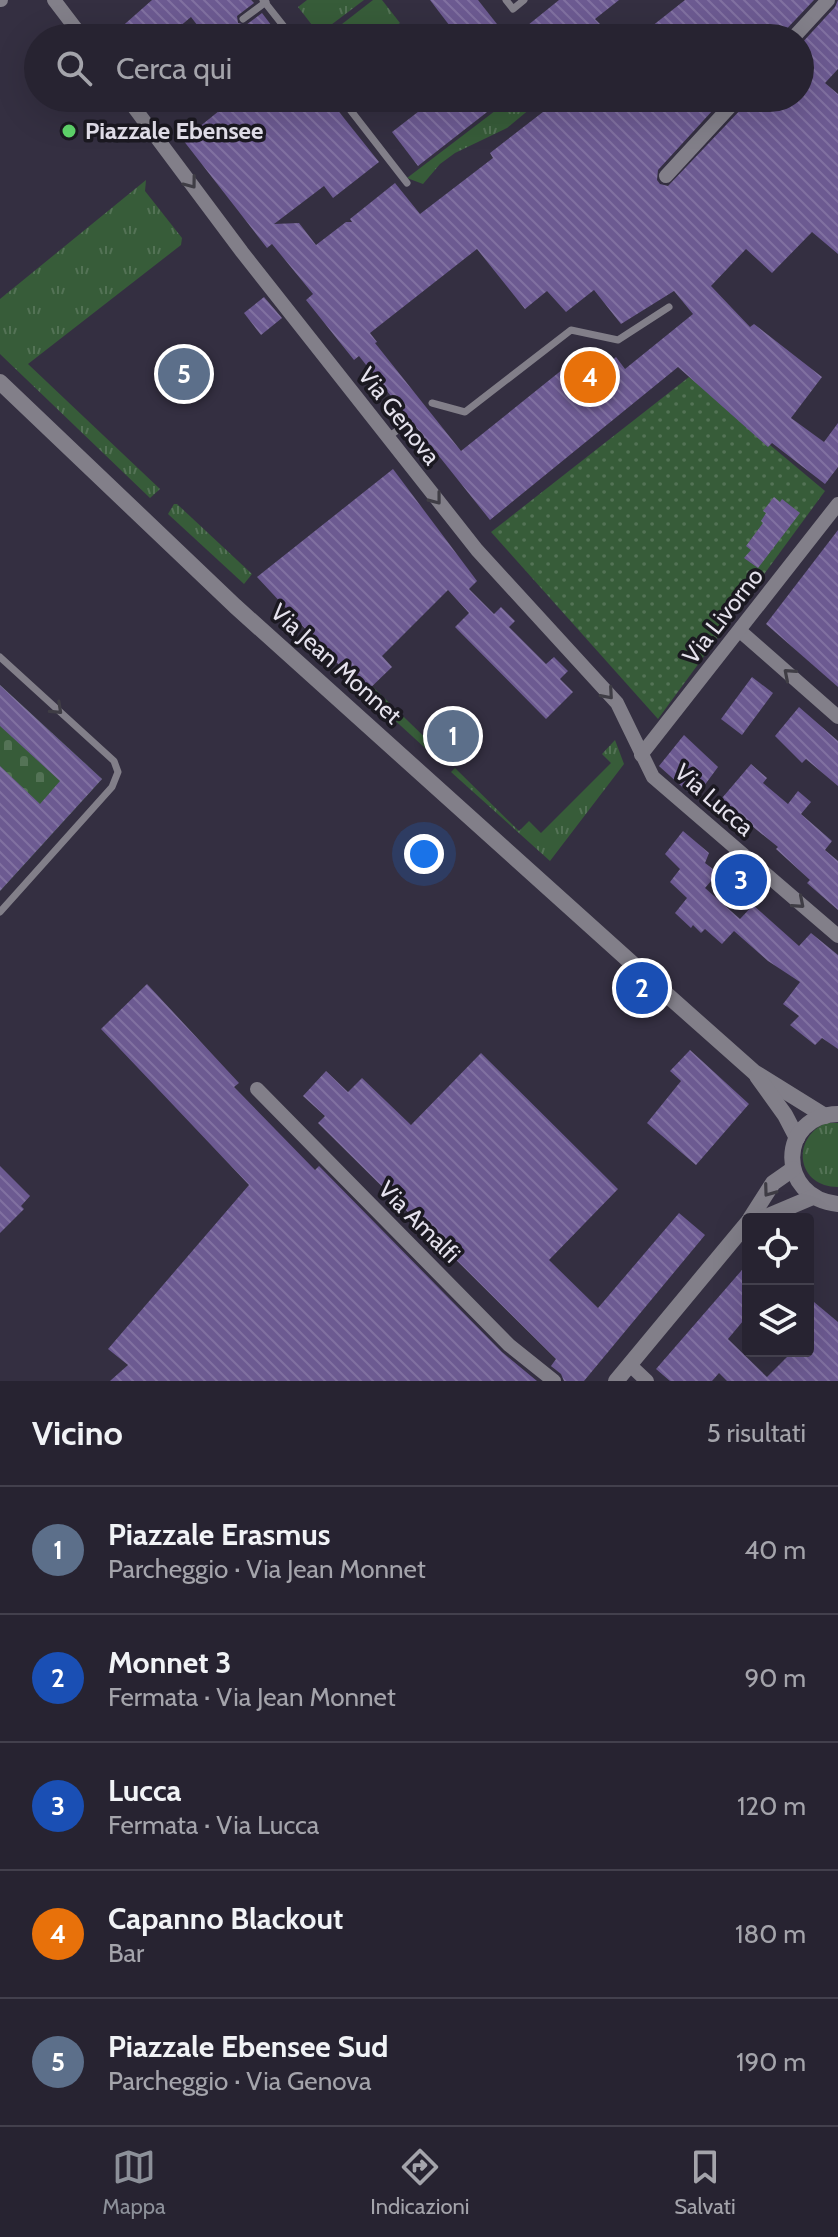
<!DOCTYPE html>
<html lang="it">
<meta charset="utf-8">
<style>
body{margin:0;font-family:Cabin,sans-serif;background:#2f2b39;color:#f1f3f6}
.controls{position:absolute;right:24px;bottom:24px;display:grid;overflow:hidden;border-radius:8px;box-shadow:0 8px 32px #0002}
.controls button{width:72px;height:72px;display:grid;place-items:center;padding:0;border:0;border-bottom:2px solid #43404d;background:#272331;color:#f1f3f6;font:40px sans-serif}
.you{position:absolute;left:424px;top:854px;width:28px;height:28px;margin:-20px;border:6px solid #fff;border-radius:50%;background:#1a73e8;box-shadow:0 0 0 12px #1a73e833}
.badge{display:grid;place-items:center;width:52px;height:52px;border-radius:50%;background:#8c9099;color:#fff;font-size:26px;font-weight:700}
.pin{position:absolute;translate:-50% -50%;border:4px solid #fff;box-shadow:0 2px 8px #0006}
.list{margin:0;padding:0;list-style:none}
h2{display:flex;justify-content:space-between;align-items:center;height:104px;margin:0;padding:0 32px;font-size:34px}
h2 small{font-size:26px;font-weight:400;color:#a4a4ab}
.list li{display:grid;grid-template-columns:52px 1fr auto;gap:24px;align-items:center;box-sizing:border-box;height:128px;padding:0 32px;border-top:2px solid #43404d}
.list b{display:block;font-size:30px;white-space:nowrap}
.list p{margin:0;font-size:26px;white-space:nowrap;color:#a4a4ab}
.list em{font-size:26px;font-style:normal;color:#a4a4ab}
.icon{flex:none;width:44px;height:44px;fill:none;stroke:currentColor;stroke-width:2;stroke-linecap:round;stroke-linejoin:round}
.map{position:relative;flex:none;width:838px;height:1381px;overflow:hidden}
.search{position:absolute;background:#272331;box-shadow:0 8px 32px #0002;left:24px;right:24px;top:24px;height:88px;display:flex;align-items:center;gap:20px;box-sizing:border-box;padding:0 28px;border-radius:44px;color:#a4a4ab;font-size:30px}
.sheet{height:744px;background:#272331}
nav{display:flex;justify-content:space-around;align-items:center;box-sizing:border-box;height:112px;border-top:2px solid #43404d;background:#272331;font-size:22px;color:#a4a4ab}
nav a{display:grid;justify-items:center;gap:4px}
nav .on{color:#8c9099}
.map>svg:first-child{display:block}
.grass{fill:url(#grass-tufts)}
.cemetery{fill:url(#cemetery-stones)}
.park{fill:url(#park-dots)}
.building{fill:url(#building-back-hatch);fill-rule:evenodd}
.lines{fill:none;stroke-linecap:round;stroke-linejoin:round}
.service{stroke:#827f89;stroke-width:7}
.minor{stroke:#827f89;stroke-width:14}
.tertiary{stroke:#827f89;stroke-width:16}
.oneway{stroke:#3f3d45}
.poi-dot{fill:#5fd56b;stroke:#1b1921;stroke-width:3}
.labels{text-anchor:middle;stroke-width:7;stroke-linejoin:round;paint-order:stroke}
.poi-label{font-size:24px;font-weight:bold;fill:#e5e2ed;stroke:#1b1921;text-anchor:start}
.street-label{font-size:24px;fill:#e5e2ed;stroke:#1b1921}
</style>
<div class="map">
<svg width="838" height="1381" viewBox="0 0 838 1381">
<defs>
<pattern id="grass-tufts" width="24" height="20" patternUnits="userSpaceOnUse" patternTransform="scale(2)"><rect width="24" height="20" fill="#375c39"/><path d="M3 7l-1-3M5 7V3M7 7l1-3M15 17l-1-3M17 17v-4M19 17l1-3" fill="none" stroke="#547356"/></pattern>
<pattern id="cemetery-stones" width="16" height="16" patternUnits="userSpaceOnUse" patternTransform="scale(2)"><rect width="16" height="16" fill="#375c39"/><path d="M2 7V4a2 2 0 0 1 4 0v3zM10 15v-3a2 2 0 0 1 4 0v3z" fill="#547356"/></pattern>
<pattern id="park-dots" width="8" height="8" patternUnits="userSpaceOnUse" patternTransform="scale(2)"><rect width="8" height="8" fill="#375c39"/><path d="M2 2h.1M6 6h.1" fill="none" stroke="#547356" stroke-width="1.8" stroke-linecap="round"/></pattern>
<pattern id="building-back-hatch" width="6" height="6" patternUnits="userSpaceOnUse" patternTransform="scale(2)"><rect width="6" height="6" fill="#6c5a91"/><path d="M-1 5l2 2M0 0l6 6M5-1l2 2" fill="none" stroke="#8171a1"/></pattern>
</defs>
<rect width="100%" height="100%" fill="#342f41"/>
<g class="grass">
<path d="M307 0H364L319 34 298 7Z"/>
<path d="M373 0H382L400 23 380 38H324Z"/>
<path d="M512 98H543L507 128 455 153 440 164 423 184 407 178Z"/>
<path d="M146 180 145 191 182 238 181 245 28 364 160 489 150 498 0 354V299Z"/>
<path d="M174 504H177L252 574 244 584 168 514Z"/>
<path d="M373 687 442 754 436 758 366 694Z"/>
<path d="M615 740 624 764 550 861 451 772 455 768 519 831 529 821 541 833 611 763 602 754Z"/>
<path d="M826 1123H838V1187C797 1187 790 1139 826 1123Z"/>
</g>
<path class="cemetery" d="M0 685 102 779 0 891Z"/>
<path class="park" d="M689 377 825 491 658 719 491 532Z"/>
<g class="building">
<path d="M152 0H251L254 3 237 16 238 23 246 25 262 13 281 38H207L191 17 166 38H109Z"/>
<path d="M430 0H478L508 38H459Z"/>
<path d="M559 0H619L595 19 604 28 590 38H512Z"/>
<path d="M685 0H814L778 38H637Z"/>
<path d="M838 0V69L825 83 838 94V254L812 232 772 273 746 249 711 286 750 327 754 324 822 377 791 418 824 442 838 423V467L825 484 772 443 768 447 678 367 490 520 359 356 354 360 306 300 313 294 272 244 267 248 183 140 235 98H328L379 162 333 198 324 186 274 224 299 223 316 245 346 222H352L350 219 395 183 420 214 493 158 490 153 561 98H724L658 170 657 180 660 184 668 186 745 105 748 98H800V45L835 7ZM477 249 525 309 547 291 566 312 594 290 621 324 674 291 693 314 625 369 616 357 598 372 583 353 461 451 375 343 377 342 370 333Z"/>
<path d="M436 98H505L418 166 392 132Z"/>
<path d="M264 297 282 318 261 335 244 313Z"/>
<path d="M393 469 477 581 469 589 494 614 501 607 515 621 509 627 546 664 554 657 568 671 560 679 573 692 546 719 455 627 469 613 448 590 382 656 392 667 365 693 257 577Z"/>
<path d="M774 497 780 502 782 499 800 513 758 568 744 558 751 550 746 546 763 523 761 521 766 513 763 511Z"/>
<path d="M838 530V687L766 624Z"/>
<path d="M752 677 773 693 742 735 721 719Z"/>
<path d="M0 685 102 779 0 891V766L40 804 60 781 0 726Z"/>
<path d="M799 707 838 741V786L806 759 802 763 775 736Z"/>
<path d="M684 735 718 767 701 790 696 785 689 793 659 766Z"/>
<path d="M751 764 767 778 763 783 788 804 798 791 811 802 801 814 832 841 825 850 838 861V910L807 883 810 880 776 849 778 847 737 814 734 818 717 804Z"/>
<path d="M683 831 709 853 705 863 718 873 705 888 740 919 753 905 799 946 811 933 838 955V1049L822 1038 815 1045 790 1025 799 1016 783 1004 800 982 768 961 734 931 722 944 705 929 701 933 693 925 691 928 675 913 687 898 670 882 680 869 665 854Z"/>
<path d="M147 984 239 1083 234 1087 315 1170 319 1166 502 1352 537 1381H110L128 1365 108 1349 249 1185 101 1029Z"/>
<path d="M690 1050 749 1104 696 1165 647 1123 681 1081 670 1071Z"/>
<path d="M481 1053 618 1189 549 1260 598 1308 679 1213 705 1235 584 1381H564L561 1374 551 1366 556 1359 318 1123 325 1116 303 1096 326 1071 348 1092 362 1078 411 1125Z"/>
<path d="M0 1166 30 1196 21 1206 24 1209 0 1233Z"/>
<path d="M748 1263V1315L728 1339 767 1377 793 1351H808V1297L838 1322V1381H727L719 1373 712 1381H670L656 1369Z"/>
</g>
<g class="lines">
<g class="service">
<path d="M263 0 293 38"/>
<path d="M506 0 513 9 524 0"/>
<path d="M243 19 266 2"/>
<path d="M341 98 407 183"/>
<path d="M432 403 465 412 571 330 618 340 669 307"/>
<path d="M388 437 405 425"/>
<path d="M0 657 114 761 118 772 112 787 0 912"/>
</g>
<g class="minor">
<path d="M0 0H1"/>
<path d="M54 0 83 38"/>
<path d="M793 38 828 0"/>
<path d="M127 98 242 252 477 550 617 703 653 777 838 936"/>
<path d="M666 176 738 98"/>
<path d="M740 631 838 717"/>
<path d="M641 755 838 504"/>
<path d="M257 1089 509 1345 554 1381"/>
<path d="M630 1365 647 1381"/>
</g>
<g class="tertiary">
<path d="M0 382 235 606 665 993 754 1072 825 1116"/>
<path d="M757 1076 785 1115 797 1138"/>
<path d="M838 1114C778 1115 776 1198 838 1204"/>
<path d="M750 1219 773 1183 793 1169"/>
<path d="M761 1219 813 1197"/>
<path d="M616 1381 748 1222"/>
</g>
</g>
<defs><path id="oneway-chevron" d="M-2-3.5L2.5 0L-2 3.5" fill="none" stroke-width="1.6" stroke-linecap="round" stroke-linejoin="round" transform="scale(2)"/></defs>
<g class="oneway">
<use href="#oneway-chevron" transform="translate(191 183) rotate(53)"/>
<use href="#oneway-chevron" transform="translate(436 499) rotate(52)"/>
<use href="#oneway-chevron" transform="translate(789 674) rotate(-139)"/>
<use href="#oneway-chevron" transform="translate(608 694) rotate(49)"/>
<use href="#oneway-chevron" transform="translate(57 709) rotate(43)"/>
<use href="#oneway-chevron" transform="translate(799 903) rotate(41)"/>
<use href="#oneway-chevron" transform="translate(769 1191) rotate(126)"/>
</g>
<circle class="poi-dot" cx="69" cy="131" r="8"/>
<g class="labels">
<g class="poi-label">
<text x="85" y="139">Piazzale Ebensee</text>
</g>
<g class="street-label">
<text transform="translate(399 416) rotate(52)" y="8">Via Genova</text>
<text transform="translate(723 616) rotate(-52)" y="8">Via Livorno</text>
<text transform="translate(336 664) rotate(42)" y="8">Via Jean Monnet</text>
<text transform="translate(714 800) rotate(41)" y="8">Via Lucca</text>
<text transform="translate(419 1222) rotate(45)" y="8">Via Amalfi</text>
</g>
</g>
</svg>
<div class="controls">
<button><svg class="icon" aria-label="locate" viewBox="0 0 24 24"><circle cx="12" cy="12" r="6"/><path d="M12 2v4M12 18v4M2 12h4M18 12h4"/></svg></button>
<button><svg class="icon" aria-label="layers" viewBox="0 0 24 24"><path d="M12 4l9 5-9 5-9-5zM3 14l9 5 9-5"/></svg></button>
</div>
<div class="you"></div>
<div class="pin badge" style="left:453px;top:736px;background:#5c6f8a">1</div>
<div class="pin badge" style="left:642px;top:988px;background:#1a4fb4">2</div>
<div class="pin badge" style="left:741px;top:880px;background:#1a4fb4">3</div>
<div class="pin badge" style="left:590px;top:377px;background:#e8710a">4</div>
<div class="pin badge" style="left:184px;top:374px;background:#5c6f8a">5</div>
<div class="search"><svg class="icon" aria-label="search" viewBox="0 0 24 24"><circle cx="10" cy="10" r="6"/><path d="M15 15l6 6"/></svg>Cerca qui</div>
</div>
<section class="sheet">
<h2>Vicino<small>5 risultati</small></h2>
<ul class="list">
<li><span class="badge" style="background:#5c6f8a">1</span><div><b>Piazzale Erasmus</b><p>Parcheggio · Via Jean Monnet</p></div><em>40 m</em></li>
<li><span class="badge" style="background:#1a4fb4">2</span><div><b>Monnet 3</b><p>Fermata · Via Jean Monnet</p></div><em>90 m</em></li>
<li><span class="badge" style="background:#1a4fb4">3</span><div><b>Lucca</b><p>Fermata · Via Lucca</p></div><em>120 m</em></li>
<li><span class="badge" style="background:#e8710a">4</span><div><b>Capanno Blackout</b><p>Bar</p></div><em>180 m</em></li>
<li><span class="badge" style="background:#5c6f8a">5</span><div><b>Piazzale Ebensee Sud</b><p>Parcheggio · Via Genova</p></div><em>190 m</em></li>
</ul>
</section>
<nav>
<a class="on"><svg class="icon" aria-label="map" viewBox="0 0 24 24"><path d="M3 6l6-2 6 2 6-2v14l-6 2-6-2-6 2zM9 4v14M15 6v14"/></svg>Mappa</a>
<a><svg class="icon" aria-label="directions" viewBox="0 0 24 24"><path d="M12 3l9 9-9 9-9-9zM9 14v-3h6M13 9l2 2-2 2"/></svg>Indicazioni</a>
<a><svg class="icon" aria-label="saved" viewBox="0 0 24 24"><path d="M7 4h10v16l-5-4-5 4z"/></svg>Salvati</a>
</nav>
